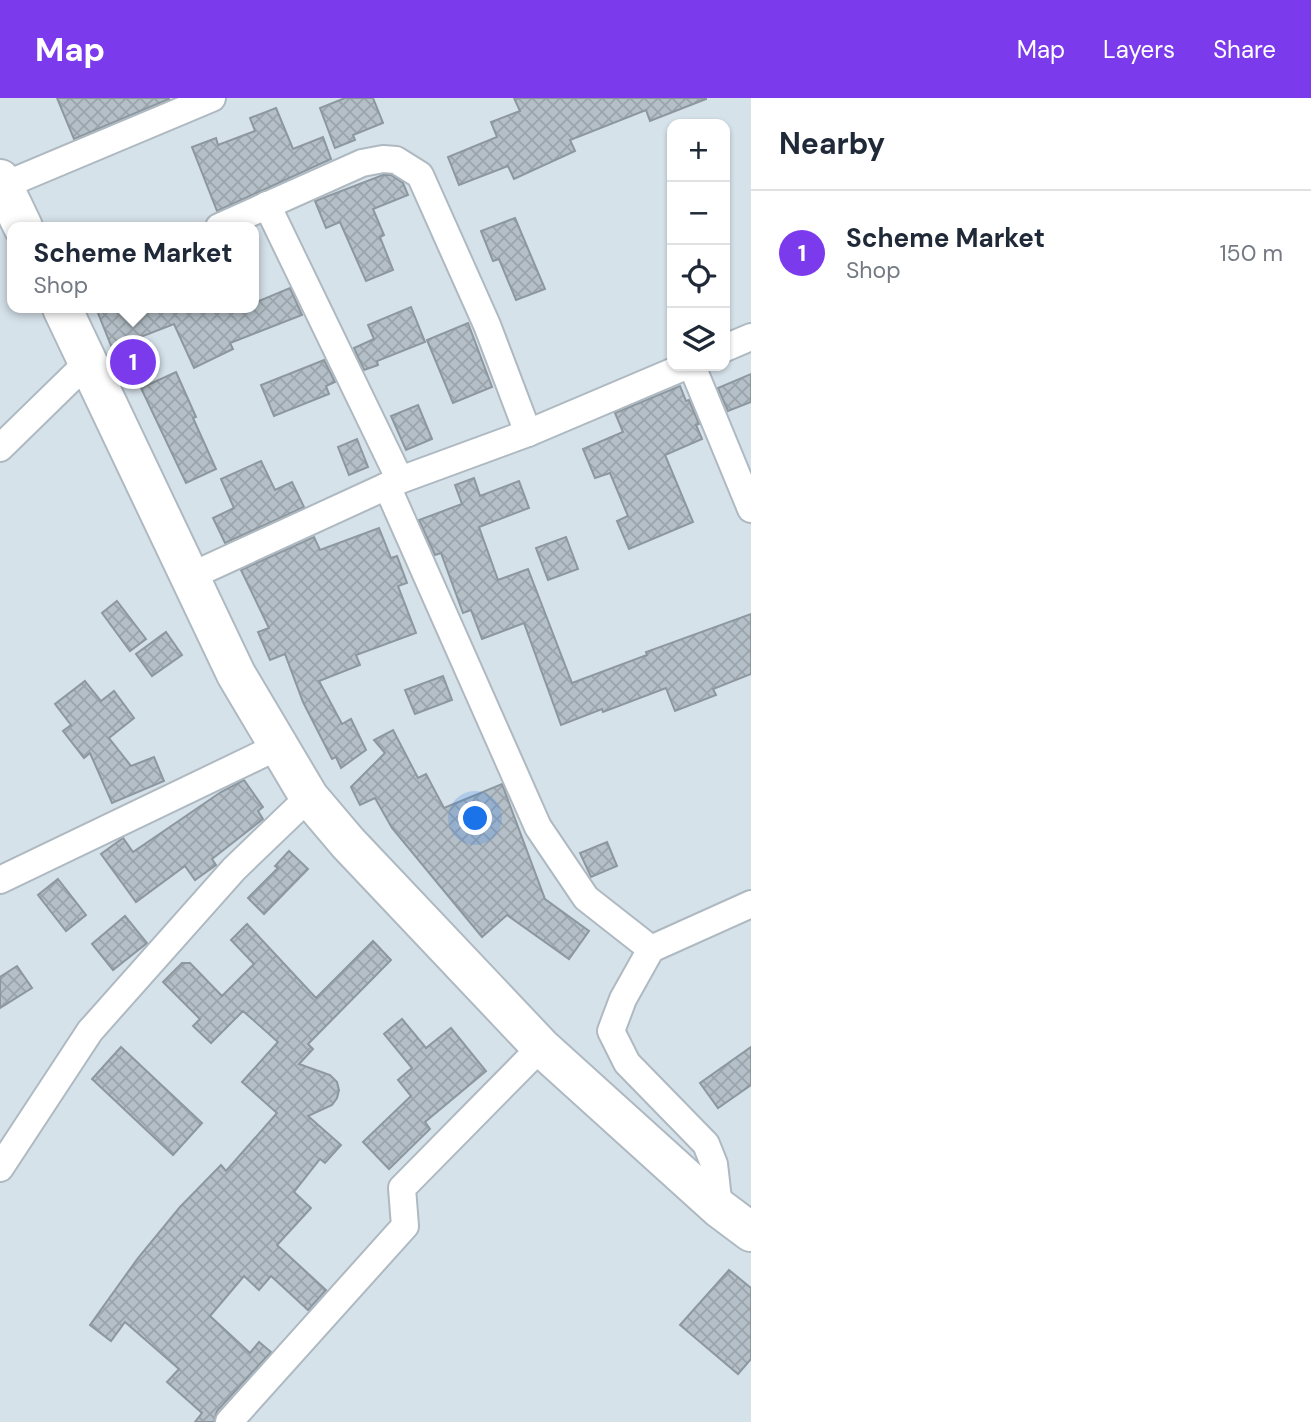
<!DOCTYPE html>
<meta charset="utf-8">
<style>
body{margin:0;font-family:"DM Sans",sans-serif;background:#f6f6f7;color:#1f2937}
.controls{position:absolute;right:21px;top:21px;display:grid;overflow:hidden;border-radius:14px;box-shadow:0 2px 5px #0004}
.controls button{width:63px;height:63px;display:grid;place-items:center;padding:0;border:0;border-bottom:2px solid #e0e1e3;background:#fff;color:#1f2937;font:35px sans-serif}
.you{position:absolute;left:476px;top:721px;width:24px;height:24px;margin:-18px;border:5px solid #fff;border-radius:50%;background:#1a73e8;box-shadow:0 0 0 10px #1a73e833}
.badge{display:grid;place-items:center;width:46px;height:46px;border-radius:50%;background:#7c3aed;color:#fff;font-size:23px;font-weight:700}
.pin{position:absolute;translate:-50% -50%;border:4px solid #fff;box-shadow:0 2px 7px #0006}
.popup{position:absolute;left:7px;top:124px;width:252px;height:91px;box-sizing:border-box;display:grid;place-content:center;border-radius:14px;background:#fff;filter:drop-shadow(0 2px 5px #0005);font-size:23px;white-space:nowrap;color:#747a83}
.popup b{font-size:26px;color:#1f2937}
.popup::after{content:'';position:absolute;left:50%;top:100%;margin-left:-14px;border:14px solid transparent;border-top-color:#fff}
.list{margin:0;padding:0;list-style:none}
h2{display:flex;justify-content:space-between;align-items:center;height:91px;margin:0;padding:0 28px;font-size:30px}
h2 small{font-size:23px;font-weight:400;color:#747a83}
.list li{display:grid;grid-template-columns:46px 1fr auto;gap:21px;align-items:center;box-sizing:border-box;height:126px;padding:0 28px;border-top:2px solid #e0e1e3}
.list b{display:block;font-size:26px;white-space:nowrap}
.list p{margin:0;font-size:23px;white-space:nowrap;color:#747a83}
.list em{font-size:23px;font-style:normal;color:#747a83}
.icon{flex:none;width:38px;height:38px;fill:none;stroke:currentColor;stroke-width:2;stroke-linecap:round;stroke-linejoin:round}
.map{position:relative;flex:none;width:751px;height:1324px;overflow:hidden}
header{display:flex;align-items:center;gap:42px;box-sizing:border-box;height:98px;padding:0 35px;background:#7c3aed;color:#fff}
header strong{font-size:33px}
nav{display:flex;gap:38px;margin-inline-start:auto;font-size:24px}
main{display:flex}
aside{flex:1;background:#fff}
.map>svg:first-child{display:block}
.building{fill:url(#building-cross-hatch);stroke:#8c979f;stroke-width:2}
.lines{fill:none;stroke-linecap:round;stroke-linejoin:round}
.street-casing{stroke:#aeb9c1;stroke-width:30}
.secondary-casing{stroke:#aeb9c1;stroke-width:42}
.street{stroke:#fff;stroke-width:26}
.secondary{stroke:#fff;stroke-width:38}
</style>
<header>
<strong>Map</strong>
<nav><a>Map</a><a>Layers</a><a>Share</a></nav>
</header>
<main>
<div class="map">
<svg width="751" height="1324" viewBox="0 0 751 1324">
<defs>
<pattern id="building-cross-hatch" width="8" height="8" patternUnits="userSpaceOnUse" patternTransform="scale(1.75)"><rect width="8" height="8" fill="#b4bfc7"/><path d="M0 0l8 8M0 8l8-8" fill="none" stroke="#9ba4ab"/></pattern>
</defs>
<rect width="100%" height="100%" fill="#d6e2ea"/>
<g class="building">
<path d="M57 0H169V1L74 41Z"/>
<path d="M345 0H373L383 25 353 37 355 42 335 50 320 10Z"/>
<path d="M514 0H706V1L650 23 646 12 570 42 575 53 514 81 508 68 459 87 448 59 497 39 491 24 520 13Z"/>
<path d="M276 10 293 51 323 39 331 61 217 113 192 49 216 40 218 47 255 33 250 20Z"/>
<path d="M383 77H391L403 85 408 97 373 111 384 137 380 139 393 172 366 183 340 124 326 130 315 103Z"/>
<path d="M515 120 545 191 516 202 499 161 493 163 481 133Z"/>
<path d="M290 190 302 217 230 245 233 251 194 270 174 226 112 250 96 210H254V205Z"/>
<path d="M411 209 425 244 377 263 378 267 364 272 354 250 374 241 368 227Z"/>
<path d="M468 225 492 289 453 305 427 242Z"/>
<path d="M324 262 335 284 326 288 329 296 274 318 261 287Z"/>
<path d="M176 274 196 319 193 320 216 371 186 385 141 290Z"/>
<path d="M751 276V304L728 313 718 290Z"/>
<path d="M680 288 686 303 689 302 699 326 696 327 702 341 665 357 693 424 629 451 617 423 628 418 610 375 595 380 583 351 623 334 615 315Z"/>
<path d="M418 307 432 341 406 352 391 318Z"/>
<path d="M357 341 368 369 349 377 338 349Z"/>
<path d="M261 363 275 392 292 384 304 409 225 445 213 420 234 410 221 381Z"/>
<path d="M474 380 480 398 519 383 529 410 479 429 498 482 528 471 572 585 647 557 646 554 751 516V576L713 591 716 597 675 613 666 590 603 614 602 611 561 627 524 525 482 541 471 512 463 515 441 455 435 457 419 422 462 406 455 387Z"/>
<path d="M379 430 391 460 397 458 407 485 398 488 416 535 356 557 360 567 319 583 342 626 351 621 366 652 341 670 336 659 332 661 303 604 285 556 270 562 258 534 269 530 241 472 314 439 320 452Z"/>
<path d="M566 439 578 471 548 482 536 450Z"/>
<path d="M117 503 146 541 130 553 102 515Z"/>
<path d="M166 534 182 557 152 578 136 556Z"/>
<path d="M443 578 452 602 415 616 405 592Z"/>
<path d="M85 583 101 603 114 593 134 620 109 640 131 668 154 659 164 683 112 705 90 655 84 660 63 633 71 627 55 606Z"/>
<path d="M393 632 418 680 426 676 444 710 502 686 545 801 589 833 569 861 507 817 482 839 392 730 375 700 360 707 351 689 385 655 374 642Z"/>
<path d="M244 682 263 709 258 713 263 721 212 761 216 767 195 782 185 768 136 804 101 756 123 740 133 754 221 694Z"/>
<path d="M607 744 617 768 591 779 580 755Z"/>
<path d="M289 753 308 771 264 816 248 800 278 770 275 768Z"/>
<path d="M58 781 86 817 66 833 38 797Z"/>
<path d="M125 818 147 845 113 872 92 846Z"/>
<path d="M247 826 316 900 373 843 391 862 308 946 313 951 299 966 330 977 337 984 339 992 337 1000 332 1007 308 1018 341 1047 325 1065 320 1061 294 1094 311 1110 277 1147 326 1192 308 1212 271 1178 259 1192 244 1178 210 1218 250 1255 259 1244 271 1254 217 1313 214 1324H195L202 1315 167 1284 179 1271 125 1224 111 1243 90 1227 138 1160 180 1109 221 1067 226 1073 277 1015 242 984 278 944 243 913 211 945 193 928 200 921 163 884 182 865H190L222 898 254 866 231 842Z"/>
<path d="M17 868 32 890 0 910V879Z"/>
<path d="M402 921 426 950 451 930 486 973 425 1024 430 1031 389 1071 363 1044 411 998 398 982 412 970 384 936Z"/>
<path d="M121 949 202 1025 173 1057 92 981Z"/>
<path d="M751 949V987L718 1010 700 985Z"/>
<path d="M729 1172 751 1190V1261L738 1276 680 1227Z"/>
</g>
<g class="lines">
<defs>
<g id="street">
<path d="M0 89 212 0"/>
<path d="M267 107 400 382"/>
<path d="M219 129 362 65 383 61 396 62 420 77 487 227 528 335"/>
<path d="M725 250 751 239"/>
<path d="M692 268 751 411"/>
<path d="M0 350 88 264"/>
<path d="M387 388 538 729 586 800 651 851"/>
<path d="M191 478 400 382 528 335 686 268"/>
<path d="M0 782 279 648"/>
<path d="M0 1070 90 933 234 771 309 699"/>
<path d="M719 1110 714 1066 706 1046 627 965 611 933 623 901 651 851 751 806"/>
<path d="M229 1324 405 1128 402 1090 541 949"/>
</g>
<g id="secondary">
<path d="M0 81 23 129"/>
<path d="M62 210 236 576 309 699 348 745 541 949 719 1110 751 1134"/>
</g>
</defs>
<use href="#street" class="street-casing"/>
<use href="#secondary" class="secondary-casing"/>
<use href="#street" class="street"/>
<use href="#secondary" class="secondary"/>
</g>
</svg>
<div class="controls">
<button>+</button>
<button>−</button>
<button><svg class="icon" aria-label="locate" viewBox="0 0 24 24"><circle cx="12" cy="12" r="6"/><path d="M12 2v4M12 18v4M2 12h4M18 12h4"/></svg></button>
<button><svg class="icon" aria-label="layers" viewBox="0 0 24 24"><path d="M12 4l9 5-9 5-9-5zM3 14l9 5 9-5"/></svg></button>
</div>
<div class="you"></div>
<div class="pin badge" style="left:133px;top:264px">1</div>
<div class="popup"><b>Scheme Market</b>Shop</div>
</div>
<aside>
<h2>Nearby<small></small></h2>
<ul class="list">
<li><span class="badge">1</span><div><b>Scheme Market</b><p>Shop</p></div><em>150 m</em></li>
</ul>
</aside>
</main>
